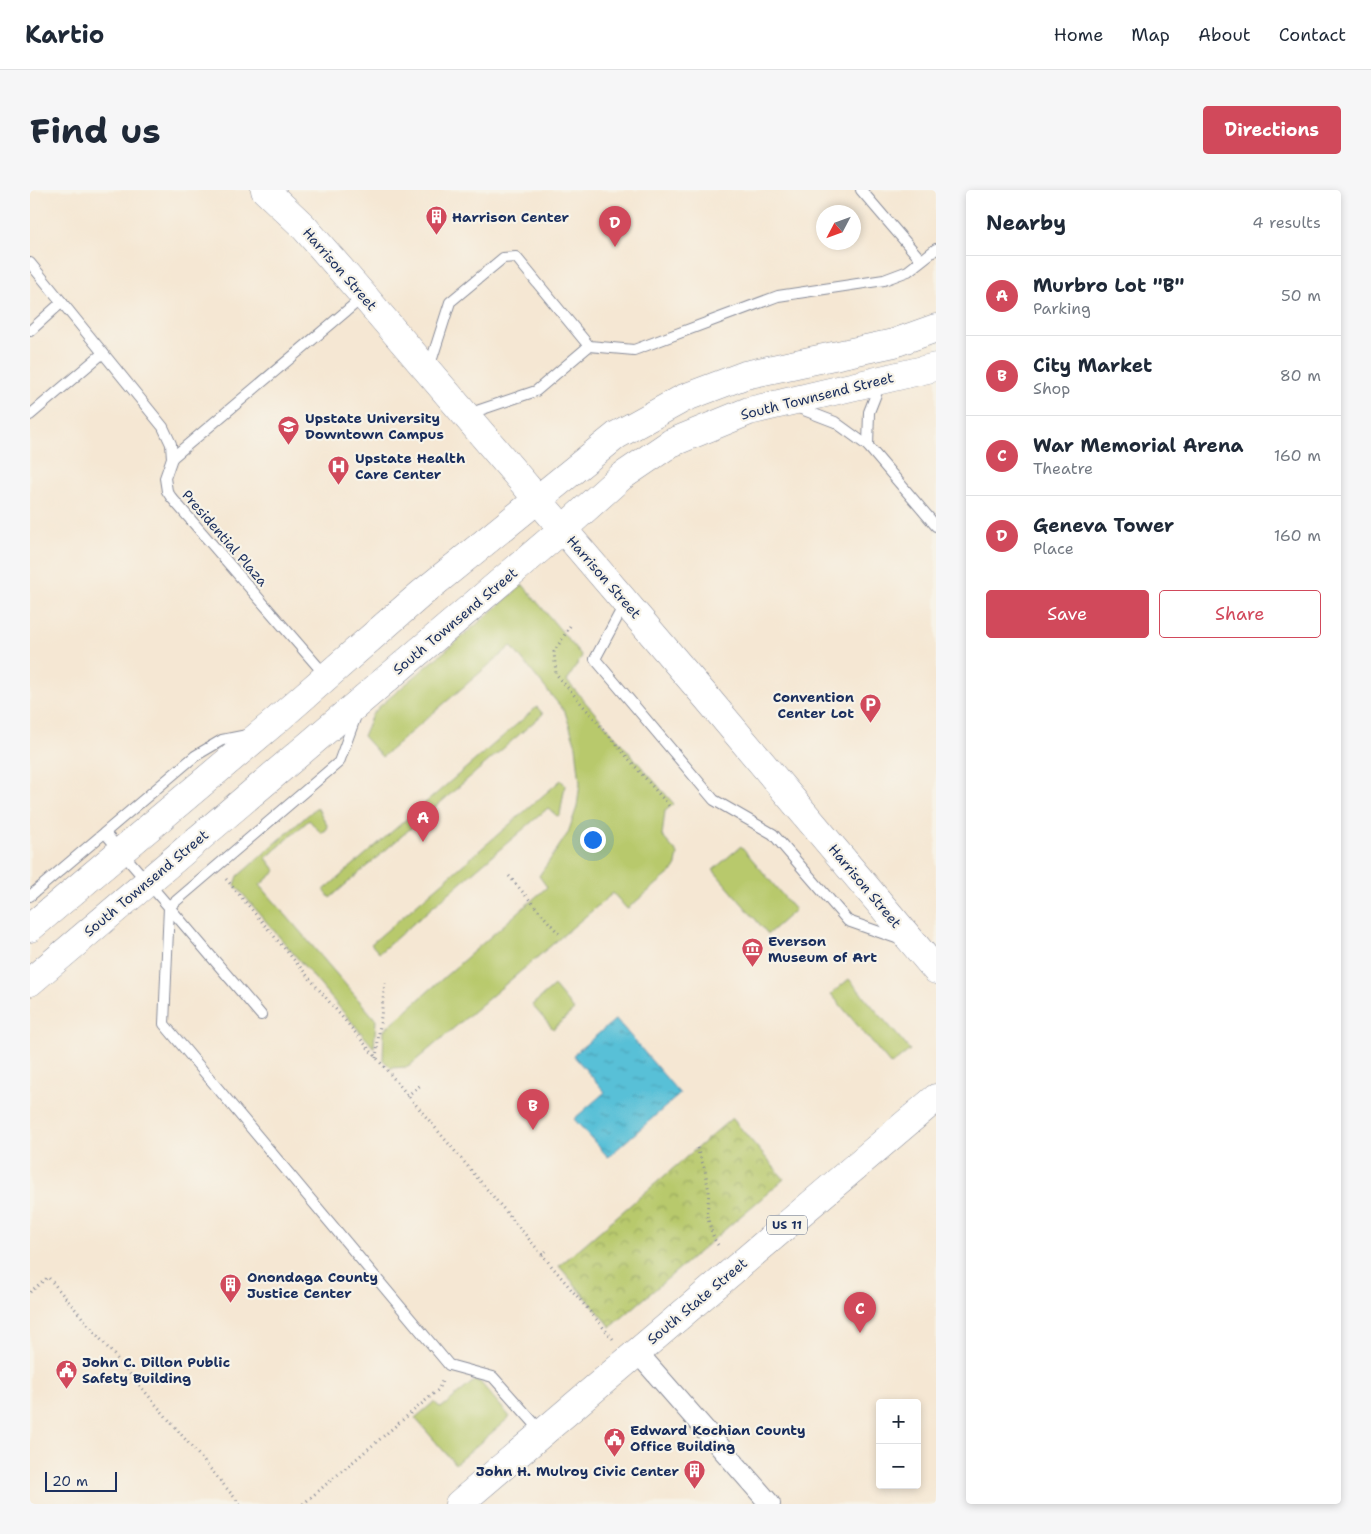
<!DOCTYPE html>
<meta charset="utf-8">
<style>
body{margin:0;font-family:"Shantell Sans",sans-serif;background:#f6f6f7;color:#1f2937}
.controls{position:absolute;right:15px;bottom:15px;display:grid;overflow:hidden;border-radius:5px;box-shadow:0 2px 8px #0003}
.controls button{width:45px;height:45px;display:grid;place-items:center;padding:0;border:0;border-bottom:1px solid #e0e1e3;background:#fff;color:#1f2937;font:25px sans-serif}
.compass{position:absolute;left:786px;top:15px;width:45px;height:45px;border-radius:50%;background:#fff;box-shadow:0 2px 8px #0003;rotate:229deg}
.scale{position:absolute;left:15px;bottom:12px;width:72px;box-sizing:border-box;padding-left:5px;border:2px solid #1b2f5e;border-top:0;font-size:14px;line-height:18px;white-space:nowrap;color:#1b2f5e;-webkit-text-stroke:4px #f7f3e8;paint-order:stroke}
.you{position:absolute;left:562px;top:649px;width:18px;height:18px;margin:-12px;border:4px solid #fff;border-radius:50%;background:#1a73e8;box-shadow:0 0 0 8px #1a73e833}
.badge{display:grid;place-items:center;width:32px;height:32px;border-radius:50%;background:#d1495b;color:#fff;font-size:16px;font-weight:700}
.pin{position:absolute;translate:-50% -41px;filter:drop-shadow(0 1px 2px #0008)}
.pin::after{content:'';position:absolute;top:26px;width:18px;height:15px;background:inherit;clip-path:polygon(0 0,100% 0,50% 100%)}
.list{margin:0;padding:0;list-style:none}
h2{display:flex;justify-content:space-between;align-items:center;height:65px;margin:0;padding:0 20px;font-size:21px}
h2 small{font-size:16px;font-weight:400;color:#747a83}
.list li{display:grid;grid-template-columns:32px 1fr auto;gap:15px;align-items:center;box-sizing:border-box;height:80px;padding:0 20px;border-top:1px solid #e0e1e3}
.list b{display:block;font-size:19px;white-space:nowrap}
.list p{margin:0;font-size:16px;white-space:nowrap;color:#747a83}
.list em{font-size:16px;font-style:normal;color:#747a83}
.actions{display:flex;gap:10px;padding:15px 20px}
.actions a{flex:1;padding:11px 0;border:1px solid #d1495b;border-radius:5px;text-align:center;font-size:18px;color:#d1495b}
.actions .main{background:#d1495b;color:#fff}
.map{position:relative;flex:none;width:906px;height:1314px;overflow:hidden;border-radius:5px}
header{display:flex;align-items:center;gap:30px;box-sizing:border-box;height:70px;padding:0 25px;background:#fff;border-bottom:1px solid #e0e1e3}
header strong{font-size:24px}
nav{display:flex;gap:28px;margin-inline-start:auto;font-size:18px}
.intro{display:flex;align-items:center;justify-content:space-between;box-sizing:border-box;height:120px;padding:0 30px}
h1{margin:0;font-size:35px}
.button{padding:12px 22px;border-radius:5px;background:#d1495b;color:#fff;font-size:18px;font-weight:700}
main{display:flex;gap:30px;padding:0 30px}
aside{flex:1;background:#fff;border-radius:5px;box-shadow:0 2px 8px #0003}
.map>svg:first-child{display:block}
.green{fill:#b8c96c;stroke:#6a7c65}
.park{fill:url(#park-crowns);stroke:#6a7c65}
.water{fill:url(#water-ripples);stroke:#3a789a}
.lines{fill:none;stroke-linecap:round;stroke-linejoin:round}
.lane-casing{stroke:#888b98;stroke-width:12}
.street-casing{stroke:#888b98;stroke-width:22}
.secondary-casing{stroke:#888b98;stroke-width:29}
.primary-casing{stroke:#888b98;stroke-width:29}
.path{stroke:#888b98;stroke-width:3;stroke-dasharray:1 4;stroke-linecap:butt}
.lane{stroke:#fff;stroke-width:10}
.street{stroke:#fff;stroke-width:20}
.secondary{stroke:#fff;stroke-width:28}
.primary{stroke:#fff;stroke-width:28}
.labels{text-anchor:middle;stroke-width:4.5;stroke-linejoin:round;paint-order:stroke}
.shield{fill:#f7f3e8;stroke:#5d6a87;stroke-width:1}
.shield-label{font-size:12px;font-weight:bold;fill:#1b2f5e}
.poi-label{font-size:14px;font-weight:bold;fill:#1b2f5e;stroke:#f7f3e8;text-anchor:start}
.street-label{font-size:14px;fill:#1b2f5e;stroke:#f7f3e8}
</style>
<header>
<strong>Kartio</strong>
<nav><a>Home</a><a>Map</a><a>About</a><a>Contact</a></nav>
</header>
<div class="intro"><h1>Find us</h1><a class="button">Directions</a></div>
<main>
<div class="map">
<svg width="906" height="1314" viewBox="0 0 906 1314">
<defs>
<pattern id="park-crowns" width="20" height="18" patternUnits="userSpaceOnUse" patternTransform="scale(1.25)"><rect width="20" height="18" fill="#b8c96c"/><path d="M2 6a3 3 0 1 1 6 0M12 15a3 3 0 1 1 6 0" fill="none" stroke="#95a45c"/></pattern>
<pattern id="water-ripples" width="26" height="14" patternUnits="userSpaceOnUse" patternTransform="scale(1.25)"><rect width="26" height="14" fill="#59c0d7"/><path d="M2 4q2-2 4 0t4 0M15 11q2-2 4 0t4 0" fill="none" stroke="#499cb2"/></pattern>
</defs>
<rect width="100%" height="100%" fill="#f7f3e8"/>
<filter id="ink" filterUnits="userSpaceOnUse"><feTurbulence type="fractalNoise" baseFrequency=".02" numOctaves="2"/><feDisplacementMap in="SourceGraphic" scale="10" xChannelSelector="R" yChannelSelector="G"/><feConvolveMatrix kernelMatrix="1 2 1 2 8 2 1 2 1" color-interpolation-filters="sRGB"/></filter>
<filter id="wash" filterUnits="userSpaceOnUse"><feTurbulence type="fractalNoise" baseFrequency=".0096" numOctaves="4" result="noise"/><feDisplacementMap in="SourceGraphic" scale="20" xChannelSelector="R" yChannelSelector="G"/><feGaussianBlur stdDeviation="1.12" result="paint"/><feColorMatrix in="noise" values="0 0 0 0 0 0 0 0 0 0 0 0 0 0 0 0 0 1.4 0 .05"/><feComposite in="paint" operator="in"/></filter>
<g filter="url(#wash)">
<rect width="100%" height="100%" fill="#f5e7d3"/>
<g class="green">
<path d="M493 395 552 466 537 491 644 614 635 621 632 646 648 664 645 679 597 719 583 703 378 877 361 878 353 870 354 840 517 697 509 686 538 643 547 617 550 593 546 556 535 522 481 456 352 567 333 546 342 525 350 516Z"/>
<path d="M507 517 513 524 300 708 294 700Z"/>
<path d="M531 590 535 595 530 625 527 626 518 618 349 763 341 754Z"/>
<path d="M287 617 297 635 296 640 291 643 279 630 236 668 246 681 230 695 346 830 344 858 205 695 208 686Z"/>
<path d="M711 656 765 720 738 744 683 680Z"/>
<path d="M819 789 880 860 861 875 801 804Z"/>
<path d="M524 796 544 820 523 839 502 815Z"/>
<path d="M444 1191 450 1192 480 1227 425 1274 385 1228 404 1212 411 1218Z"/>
</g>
<path class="park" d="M702 928 754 989 581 1137 529 1076Z"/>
<path class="water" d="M586 829 650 904 578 967 544 929 575 902 543 865Z"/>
</g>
<g filter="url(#ink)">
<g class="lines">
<defs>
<g id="lane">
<path d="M831 0 891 70"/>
<path d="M0 73 133 237 141 254 142 268 135 288 137 301 141 307 296 486"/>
<path d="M0 141 32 112"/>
<path d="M559 156 604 160 748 106 854 90 878 81 906 59"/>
<path d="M399 178 420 112 473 68 486 67 559 156 506 201 438 224"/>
<path d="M766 217 805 232 838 256 906 336"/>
<path d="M0 225 73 163"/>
<path d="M838 256 839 222 850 194"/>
<path d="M142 268 333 107"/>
<path d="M595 413 565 469 684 610 743 644 818 731 872 750"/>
<path d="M75 643 139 717 309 572 327 523"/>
<path d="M0 706 165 566 192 550 217 545"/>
<path d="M139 717 134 834 419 1175 463 1187 512 1242"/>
<path d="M139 717 231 825"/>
</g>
<path id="street" d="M607 1162 740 1314"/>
<g id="secondary">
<path d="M0 738 247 530 391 404 587 245 654 208 715 185 864 153 906 138"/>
<path d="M0 792 533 339 591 287 641 253 719 221 906 177"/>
</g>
<g id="primary">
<path d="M235 0 273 36 334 106 677 508 906 780"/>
<path d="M429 1314 906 908"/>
</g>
</defs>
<use href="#lane" class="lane-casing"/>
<use href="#street" class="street-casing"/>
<use href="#secondary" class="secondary-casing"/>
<use href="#primary" class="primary-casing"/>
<g class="path">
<path d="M540 436 524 462 526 484 640 617"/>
<path d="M479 686 529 744"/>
<path d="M196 689 583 1149"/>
<path d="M346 868 355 793"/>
<path d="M377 906 392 894"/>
<path d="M667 958 675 980 679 1002 677 1026 684 1049 690 1058"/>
<path d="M512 1065 516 1061"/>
<path d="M0 1102 18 1087 210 1314"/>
<path d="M273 1314 408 1200 413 1189"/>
</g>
<use href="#lane" class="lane"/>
<use href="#street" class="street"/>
<use href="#secondary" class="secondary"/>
<use href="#primary" class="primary"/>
</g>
</g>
<defs>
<symbol id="building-pin" viewBox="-11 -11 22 30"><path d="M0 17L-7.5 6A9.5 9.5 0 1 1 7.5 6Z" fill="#d1495b" stroke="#f7f3e8"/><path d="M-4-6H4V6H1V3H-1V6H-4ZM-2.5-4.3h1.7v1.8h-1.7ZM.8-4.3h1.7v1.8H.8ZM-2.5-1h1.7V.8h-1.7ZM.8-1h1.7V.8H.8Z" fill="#fff"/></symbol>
<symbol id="university-pin" viewBox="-11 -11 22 30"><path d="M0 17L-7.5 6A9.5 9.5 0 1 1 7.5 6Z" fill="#d1495b" stroke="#f7f3e8"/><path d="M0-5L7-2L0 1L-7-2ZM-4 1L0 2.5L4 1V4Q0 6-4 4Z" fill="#fff"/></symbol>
<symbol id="hospital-pin" viewBox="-11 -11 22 30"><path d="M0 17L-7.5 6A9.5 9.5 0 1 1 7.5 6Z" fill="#d1495b" stroke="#f7f3e8"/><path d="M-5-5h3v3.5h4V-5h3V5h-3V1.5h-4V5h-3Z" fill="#fff"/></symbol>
<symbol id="parking-pin" viewBox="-11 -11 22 30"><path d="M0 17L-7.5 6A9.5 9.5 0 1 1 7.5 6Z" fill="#d1495b" stroke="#f7f3e8"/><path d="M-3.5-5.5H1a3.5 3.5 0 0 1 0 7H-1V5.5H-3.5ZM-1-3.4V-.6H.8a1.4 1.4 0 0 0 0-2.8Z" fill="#fff"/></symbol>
<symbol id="museum-pin" viewBox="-11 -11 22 30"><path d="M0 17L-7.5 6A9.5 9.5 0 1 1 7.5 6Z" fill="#d1495b" stroke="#f7f3e8"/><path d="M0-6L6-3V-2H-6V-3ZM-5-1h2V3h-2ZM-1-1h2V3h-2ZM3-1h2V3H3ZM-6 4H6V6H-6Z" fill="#fff"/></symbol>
<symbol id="civic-pin" viewBox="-11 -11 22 30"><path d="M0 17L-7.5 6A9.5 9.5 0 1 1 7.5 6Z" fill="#d1495b" stroke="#f7f3e8"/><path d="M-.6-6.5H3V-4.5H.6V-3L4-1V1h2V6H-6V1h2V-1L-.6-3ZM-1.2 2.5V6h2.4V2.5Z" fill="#fff"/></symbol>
</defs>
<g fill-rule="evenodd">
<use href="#building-pin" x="394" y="14" width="25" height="34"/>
<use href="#university-pin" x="246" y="224" width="25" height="34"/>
<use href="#hospital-pin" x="296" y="264" width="25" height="34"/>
<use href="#parking-pin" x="828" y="502" width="25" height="34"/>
<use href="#museum-pin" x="710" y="746" width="25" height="34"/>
<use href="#building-pin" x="188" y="1082" width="25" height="34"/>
<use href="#civic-pin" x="24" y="1168" width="25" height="34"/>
<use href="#civic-pin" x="572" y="1236" width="25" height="34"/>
<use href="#building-pin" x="652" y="1268" width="25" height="34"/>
</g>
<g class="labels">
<rect class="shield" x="737" y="1025.5" width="40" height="19" rx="4"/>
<g class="shield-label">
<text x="757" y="1039">US 11</text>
</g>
<g class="poi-label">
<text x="422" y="32">Harrison Center</text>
<text x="275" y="233">Upstate University<tspan x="275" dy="16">Downtown Campus</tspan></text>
<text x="325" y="273">Upstate Health<tspan x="325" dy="16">Care Center</tspan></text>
<text x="824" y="512" text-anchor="end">Convention<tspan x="824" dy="16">Center Lot</tspan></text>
<text x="738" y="756">Everson<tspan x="738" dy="16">Museum of Art</tspan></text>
<text x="217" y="1092">Onondaga County<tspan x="217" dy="16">Justice Center</tspan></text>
<text x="52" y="1177">John C. Dillon Public<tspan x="52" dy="16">Safety Building</tspan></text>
<text x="600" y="1245">Edward Kochian County<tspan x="600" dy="16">Office Building</tspan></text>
<text x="649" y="1286" text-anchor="end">John H. Mulroy Civic Center</text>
</g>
<g class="street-label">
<text transform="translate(310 79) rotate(49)" y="5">Harrison Street</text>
<text transform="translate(787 206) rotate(-14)" y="5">South Townsend Street</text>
<text transform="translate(195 348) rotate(49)" y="5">Presidential Plaza</text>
<text transform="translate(574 387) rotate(49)" y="5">Harrison Street</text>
<text transform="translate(425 431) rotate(-40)" y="5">South Townsend Street</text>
<text transform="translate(116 693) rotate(-40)" y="5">South Townsend Street</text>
<text transform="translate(835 696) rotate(50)" y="5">Harrison Street</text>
<text transform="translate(667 1111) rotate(-40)" y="5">South State Street</text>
</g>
</g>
</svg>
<div class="controls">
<button>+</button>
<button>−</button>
</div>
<svg class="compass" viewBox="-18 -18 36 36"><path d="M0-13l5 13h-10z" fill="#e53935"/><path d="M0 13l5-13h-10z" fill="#747a83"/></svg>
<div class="scale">20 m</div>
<div class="you"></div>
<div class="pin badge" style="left:393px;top:652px">A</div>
<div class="pin badge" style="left:503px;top:940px">B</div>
<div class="pin badge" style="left:830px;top:1143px">C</div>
<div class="pin badge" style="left:585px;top:57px">D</div>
</div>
<aside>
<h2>Nearby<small>4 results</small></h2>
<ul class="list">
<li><span class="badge">A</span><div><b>Murbro Lot &quot;B&quot;</b><p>Parking</p></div><em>50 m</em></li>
<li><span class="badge">B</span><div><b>City Market</b><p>Shop</p></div><em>80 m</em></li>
<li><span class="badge">C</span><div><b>War Memorial Arena</b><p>Theatre</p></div><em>160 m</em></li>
<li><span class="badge">D</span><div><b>Geneva Tower</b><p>Place</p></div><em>160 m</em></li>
</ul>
<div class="actions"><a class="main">Save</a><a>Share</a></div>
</aside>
</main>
